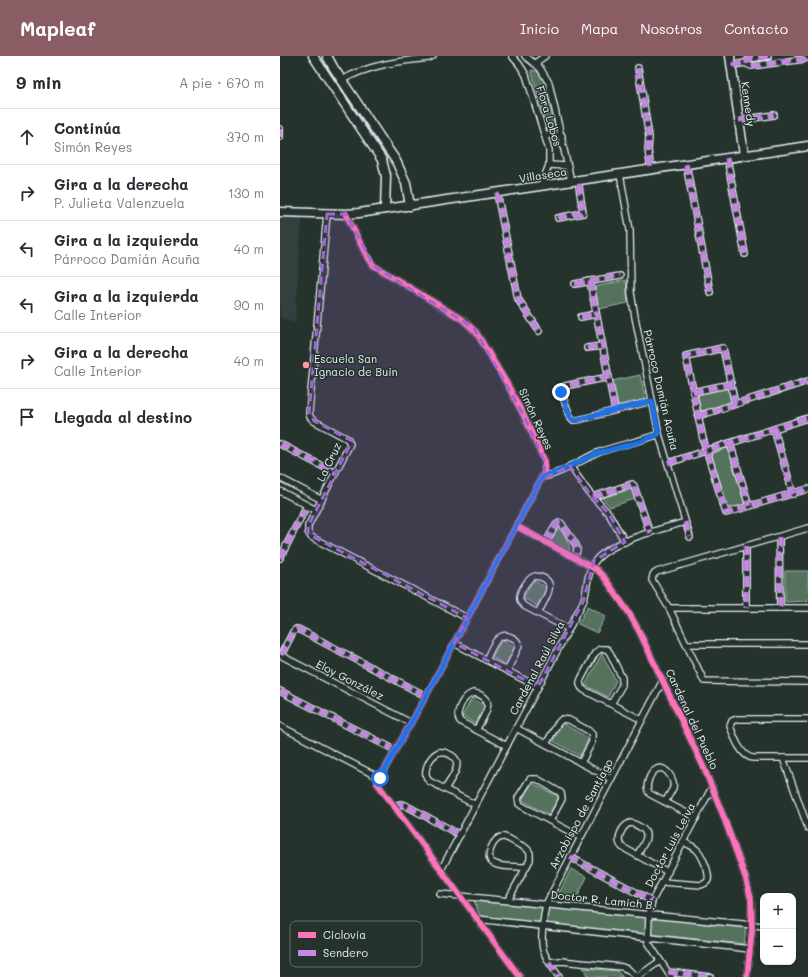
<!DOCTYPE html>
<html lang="es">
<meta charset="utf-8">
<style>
body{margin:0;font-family:Mali,sans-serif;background:#f7f7f7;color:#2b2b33}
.controls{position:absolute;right:12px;bottom:12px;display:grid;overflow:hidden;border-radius:8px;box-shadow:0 1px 3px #0004}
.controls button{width:36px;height:36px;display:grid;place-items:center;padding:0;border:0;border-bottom:1px solid #e1e1e2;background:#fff;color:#2b2b33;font:20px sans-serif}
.stop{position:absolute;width:12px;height:12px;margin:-9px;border:3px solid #1a73e8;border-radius:50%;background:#fff}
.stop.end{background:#1a73e8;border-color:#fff;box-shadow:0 1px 4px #0008}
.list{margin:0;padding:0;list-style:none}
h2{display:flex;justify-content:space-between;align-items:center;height:52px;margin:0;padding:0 16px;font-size:17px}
h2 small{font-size:13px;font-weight:400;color:#7c7c81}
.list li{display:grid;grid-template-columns:26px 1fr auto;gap:12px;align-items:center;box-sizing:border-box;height:56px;padding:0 16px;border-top:1px solid #e1e1e2}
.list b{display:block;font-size:15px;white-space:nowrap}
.list p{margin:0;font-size:13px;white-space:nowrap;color:#7c7c81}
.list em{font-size:13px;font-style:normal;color:#7c7c81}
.icon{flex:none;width:22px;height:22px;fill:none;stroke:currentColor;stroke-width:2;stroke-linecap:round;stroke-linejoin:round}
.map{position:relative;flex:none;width:528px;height:921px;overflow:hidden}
header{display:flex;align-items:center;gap:24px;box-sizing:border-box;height:56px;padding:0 20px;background:#8a5d65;color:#fff}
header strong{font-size:19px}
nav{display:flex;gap:22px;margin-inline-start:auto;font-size:14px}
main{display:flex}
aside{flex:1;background:#fff}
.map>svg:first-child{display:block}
.built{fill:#334040}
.green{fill:#55735c;stroke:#9eb2aa}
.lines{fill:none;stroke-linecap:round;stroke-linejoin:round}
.street-casing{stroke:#e8f1f8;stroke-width:8}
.secondary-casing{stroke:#e8f1f8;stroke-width:11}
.street{stroke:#26332d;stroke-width:5.5}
.secondary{stroke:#26332d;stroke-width:8}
.quiet{stroke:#c787e3;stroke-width:5;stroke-dasharray:10 5;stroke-linecap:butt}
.cycleway-casing{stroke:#26332d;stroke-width:8}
.cycleway{stroke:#fb73b8;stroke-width:6}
.route{stroke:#1a73e8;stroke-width:5}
.marked{fill:#9c67d0;fill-opacity:0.2;stroke:#9c67d0;stroke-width:3;stroke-dasharray:8 5;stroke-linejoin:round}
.poi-dot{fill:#ff9aa2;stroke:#26332d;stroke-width:1.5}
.labels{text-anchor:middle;stroke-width:3;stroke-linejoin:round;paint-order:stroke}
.street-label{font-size:11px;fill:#e8f1f8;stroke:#26332d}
.poi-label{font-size:11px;fill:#e8f1f8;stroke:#26332d;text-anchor:start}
.key{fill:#26332d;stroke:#606c6a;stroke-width:1}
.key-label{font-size:11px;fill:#e8f1f8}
</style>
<header>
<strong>Mapleaf</strong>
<nav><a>Inicio</a><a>Mapa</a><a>Nosotros</a><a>Contacto</a></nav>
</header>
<main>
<aside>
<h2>9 min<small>A pie · 670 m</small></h2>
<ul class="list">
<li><svg class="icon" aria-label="ahead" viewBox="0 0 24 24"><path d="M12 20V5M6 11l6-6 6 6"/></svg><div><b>Continúa</b><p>Simón Reyes</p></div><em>370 m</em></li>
<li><svg class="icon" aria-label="right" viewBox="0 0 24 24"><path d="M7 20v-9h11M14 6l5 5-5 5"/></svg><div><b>Gira a la derecha</b><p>P. Julieta Valenzuela</p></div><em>130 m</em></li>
<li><svg class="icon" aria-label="left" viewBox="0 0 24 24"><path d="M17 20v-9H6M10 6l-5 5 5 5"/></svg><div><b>Gira a la izquierda</b><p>Párroco Damián Acuña</p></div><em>40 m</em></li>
<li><svg class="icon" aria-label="left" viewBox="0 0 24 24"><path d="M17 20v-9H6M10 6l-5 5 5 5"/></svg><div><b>Gira a la izquierda</b><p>Calle Interior</p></div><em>90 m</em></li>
<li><svg class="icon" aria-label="right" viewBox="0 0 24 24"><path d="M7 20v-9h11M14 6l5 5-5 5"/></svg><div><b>Gira a la derecha</b><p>Calle Interior</p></div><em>40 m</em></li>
<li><svg class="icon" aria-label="arrive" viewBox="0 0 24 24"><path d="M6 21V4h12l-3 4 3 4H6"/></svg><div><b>Llegada al destino</b></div></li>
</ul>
</aside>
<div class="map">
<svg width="528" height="921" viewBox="0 0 528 921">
<rect width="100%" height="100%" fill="#26332d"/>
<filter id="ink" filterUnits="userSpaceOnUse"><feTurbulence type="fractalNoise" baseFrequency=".025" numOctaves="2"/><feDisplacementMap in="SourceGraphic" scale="8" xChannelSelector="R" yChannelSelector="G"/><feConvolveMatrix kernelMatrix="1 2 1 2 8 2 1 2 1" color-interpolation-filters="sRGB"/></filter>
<g filter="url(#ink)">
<path class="built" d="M0 161H22L15 266 0 261Z"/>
<g class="green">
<path d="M251 14 257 15 266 27 276 75 268 76Z"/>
<path d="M346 224 348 247 319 253 314 231Z"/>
<path d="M360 319 366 344 338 349 336 345 332 325Z"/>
<path d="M448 331 449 332 452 345 451 347 424 355 420 354 418 340 420 337Z"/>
<path d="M449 391 467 448 447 454 430 399Z"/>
<path d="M352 433 355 443 330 451 322 442Z"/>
<path d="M278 472C284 477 290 488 290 495L271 485Z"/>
<path d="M505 515H528V545L505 546Z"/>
<path d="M253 524 267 532 257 550 243 542Z"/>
<path d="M308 550 326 560 317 577 298 568Z"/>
<path d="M222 583 236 591 226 609 212 601Z"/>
<path d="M322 597 336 625 328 641 305 629Z"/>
<path d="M192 642 206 650 196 668 182 660Z"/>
<path d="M282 667 309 682 300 700 273 685Z"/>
<path d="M252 727 279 741 269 759 242 744Z"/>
<path d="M291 813 307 821 295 846 279 837Z"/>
<path d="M194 845 466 872 464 888 200 860Z"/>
<path d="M303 912 337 915 343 921H308Z"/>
</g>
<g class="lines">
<defs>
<g id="street">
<path d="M232 0 239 8 246 19 269 94V109L261 130"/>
<path d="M245 0 260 12 269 27 291 125"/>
<path d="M488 0 469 3 467 5V8L471 10 525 3 528 0"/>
<path d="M255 7 265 0"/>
<path d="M452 9 467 7"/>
<path d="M358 12 369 81 368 94 371 113"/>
<path d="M62 24C89 9 118 5 149 2L153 0"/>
<path d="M459 64 494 59"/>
<path d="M0 73V81"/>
<path d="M265 79 282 80"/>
<path d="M447 102 465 198"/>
<path d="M406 108 430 236"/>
<path d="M269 109 287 110"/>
<path d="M340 118 350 174 351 237 355 261 379 378 410 481"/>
<path d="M217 137 238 243 259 275"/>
<path d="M47 158 29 357 30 361 34 365 68 383 70 388 28 470V476L31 481 187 562"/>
<path d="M66 158 85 197 93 209 183 264 196 276 226 326 243 358 265 406 264 417 146 640 97 727 240 921"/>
<path d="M278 162 303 157 298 124"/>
<path d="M310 225 335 354"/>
<path d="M295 228 340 220"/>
<path d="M301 261 316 258"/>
<path d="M307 292 322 290"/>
<path d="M329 321 285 330 281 332V336L290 360 293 364H298L372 345"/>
<path d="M413 336 451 328"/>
<path d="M455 348 443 292 406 300 423 383 446 457 528 433"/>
<path d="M418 360 528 325"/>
<path d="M494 373 513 438"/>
<path d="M450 387 469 450"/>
<path d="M0 388 55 417"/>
<path d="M388 407 528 362"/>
<path d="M290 410 310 438 329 458 345 486"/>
<path d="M262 421C281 418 299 405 317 397 337 389 359 386 379 378"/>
<path d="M0 422 42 444"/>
<path d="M0 435 36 454"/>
<path d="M313 441 352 428 354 430 370 477"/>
<path d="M236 470 317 514 324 521 349 557 359 575 424 712 443 759 466 823 471 843 472 874 467 921"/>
<path d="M528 472 377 516 373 519 372 524 389 552 424 625 528 626"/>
<path d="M499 481 500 552"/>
<path d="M266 486 276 469 279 467H281L296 489 297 494 295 501"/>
<path d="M466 490V552"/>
<path d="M0 502 27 449"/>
<path d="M389 552H528"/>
<path d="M258 557C265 543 281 523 255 520 248 522 238 537 240 544 241 547 242 548 244 550L289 573"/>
<path d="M174 587 258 631"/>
<path d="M407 588H528"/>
<path d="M0 599 131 667"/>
<path d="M1 599 13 576 16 573H18L146 640"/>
<path d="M206 604C211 594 217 574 231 581 236 583 238 585 239 590L227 615"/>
<path d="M0 635 115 694"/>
<path d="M331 648 342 629V622L330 597 327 593H320L315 597 301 623C299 627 300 631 304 634L362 664"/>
<path d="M528 663H457L452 665 450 670C454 681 461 701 473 702H528"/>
<path d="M0 670 100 722"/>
<path d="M236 672 331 723"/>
<path d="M196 674C204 660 219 641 193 637 183 640 173 659 181 666L227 690"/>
<path d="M266 688 278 667 282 663 289 664 309 675 312 678V686L301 707"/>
<path d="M503 702 528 772"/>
<path d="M165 733C170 724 185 707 171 699 166 697 164 695 159 696 150 700 141 716 149 725L196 749"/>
<path d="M385 746C388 741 391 736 393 732 395 724 386 709 377 713 369 717 364 732 370 738 385 746 401 754 416 762"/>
<path d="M114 750 120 748 125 749 180 779"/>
<path d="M270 765 282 743 281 737 257 723H250L238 742 239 748 242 750 300 781"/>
<path d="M357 799C362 790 373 778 360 771 356 769 354 767 350 767 342 770 335 784 342 791L384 814 388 816"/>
<path d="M290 801 372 845"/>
<path d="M161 814 303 546C308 534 306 521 312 510 323 486 380 474 405 466"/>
<path d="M382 826 421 829C424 828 427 827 428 824 430 817 422 799 417 794 413 790 408 788 403 786"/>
<path d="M160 838 483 870"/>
<path d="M228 844 250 804V797C248 792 243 790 238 788 234 786 229 782 224 781 214 779 202 804 215 808 224 812 237 810 246 811"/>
<path d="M197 863 470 893"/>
<path d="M269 906 281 905 342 911 349 914 356 921"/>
<path d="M388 916 430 921"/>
<path d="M279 921C274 913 267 905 264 896 259 885 264 861 266 848L383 624"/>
<path d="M357 921 380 905"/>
<path d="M391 921 368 886 369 859 372 845 432 731"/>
</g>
<g id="secondary">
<path d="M33 0 102 104 106 120 105 153"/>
<path d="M47 0 53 11 116 105 126 127 130 150"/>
<path d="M450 0 464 99"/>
<path d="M0 156 66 158 79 157 528 90"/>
</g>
</defs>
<use href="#street" class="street-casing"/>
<use href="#secondary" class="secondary-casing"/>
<use href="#street" class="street"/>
<use href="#secondary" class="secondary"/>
<g class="quiet">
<path d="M488 0 469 3 467 5V8L471 10 525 3 528 0"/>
<path d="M452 9 467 7"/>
<path d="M358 12 369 81 368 94 371 113"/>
<path d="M459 64 494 59"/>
<path d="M0 73V81"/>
<path d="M447 102 465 198"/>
<path d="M406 108 430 236"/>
<path d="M217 137 238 243 259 275"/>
<path d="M278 162 303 157 298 124"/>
<path d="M310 225 335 354"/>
<path d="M295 228 340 220"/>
<path d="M301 261 316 258"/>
<path d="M307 292 322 290"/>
<path d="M329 321 285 330 281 332V336L290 360 293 364H298L372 345"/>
<path d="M413 336 451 328"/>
<path d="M455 348 443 292 406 300 423 383 446 457 528 433"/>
<path d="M418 360 528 325"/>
<path d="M494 373 513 438"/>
<path d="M450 387 469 450"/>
<path d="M0 388 55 417"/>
<path d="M388 407 528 362"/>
<path d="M313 441 352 428 354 430 370 477"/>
<path d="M405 466 410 481"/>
<path d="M499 481 500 552"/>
<path d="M266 486 276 469 279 467H281L296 489 297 494 295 501"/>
<path d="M466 490V552"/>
<path d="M0 502 27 449"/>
<path d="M1 599 13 576 16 573H18L146 640"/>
<path d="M0 635 115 694"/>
<path d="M114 750 120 748 125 749 180 779"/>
<path d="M290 801 372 845"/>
<path d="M269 906 279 921"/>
<path d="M388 916 430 921"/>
</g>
<defs>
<g id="cycleway">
<path d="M66 158 85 197 93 209 183 264 196 276 226 326 243 358 265 406 264 417 146 640 97 727 240 921"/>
<path d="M236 470 317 514 324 521 349 557 359 575 424 712 443 759 466 823 471 843 472 874 467 921"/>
</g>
</defs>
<use href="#cycleway" class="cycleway-casing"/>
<use href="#cycleway" class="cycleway"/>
</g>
</g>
<g class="lines" filter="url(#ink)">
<path class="route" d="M100 722 146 640 262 421 275 417 318 397 359 386 379 378 372 345 296 364H293L290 360 281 336"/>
</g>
<path class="marked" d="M47 158H66L95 211 194 272 243 358 264 404 265 422 290 410 310 438 329 458 345 486 314 505 303 546 258 631 174 587 187 562 28 478V470L72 385 34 365 29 357Z"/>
<circle class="poi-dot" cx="26" cy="309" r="4"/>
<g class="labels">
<g class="street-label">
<text transform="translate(468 48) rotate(82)" y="4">Kennedy</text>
<text transform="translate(269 60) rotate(73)" y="4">Flora Lobos</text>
<text transform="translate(263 119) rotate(-9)" y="4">Villaseca</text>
<text transform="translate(381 334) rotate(77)" y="4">Párroco Damián Acuña</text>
<text transform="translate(256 363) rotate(65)" y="4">Simón Reyes</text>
<text transform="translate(49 406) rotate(-64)" y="4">La Cruz</text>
<text transform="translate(257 612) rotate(-62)" y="4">Cardenal Raúl Silva</text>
<text transform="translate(70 624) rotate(27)" y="4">Eloy González</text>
<text transform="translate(412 663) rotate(65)" y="4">Cardenal del Pueblo</text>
<text transform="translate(301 758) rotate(-62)" y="4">Arzobispo de Santiago</text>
<text transform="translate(390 789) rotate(-62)" y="4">Doctor Luis Leiva</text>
<text transform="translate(323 844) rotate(6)" y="4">Doctor R. Lamich B.</text>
</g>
<g class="poi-label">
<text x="34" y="307">Escuela San<tspan x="34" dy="13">Ignacio de Buin</tspan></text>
</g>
</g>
<rect x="10" y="865" width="132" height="46" rx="6" class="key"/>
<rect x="18" y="876" width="18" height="6" fill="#fb73b8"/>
<rect x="18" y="894" width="18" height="6" fill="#c787e3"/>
<g class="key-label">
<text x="43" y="883">Ciclovía</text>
<text x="43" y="901">Sendero</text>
</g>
</svg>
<div class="controls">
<button>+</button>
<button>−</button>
</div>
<div class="stop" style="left:100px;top:722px"></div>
<div class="stop end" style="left:281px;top:336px"></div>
</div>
</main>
